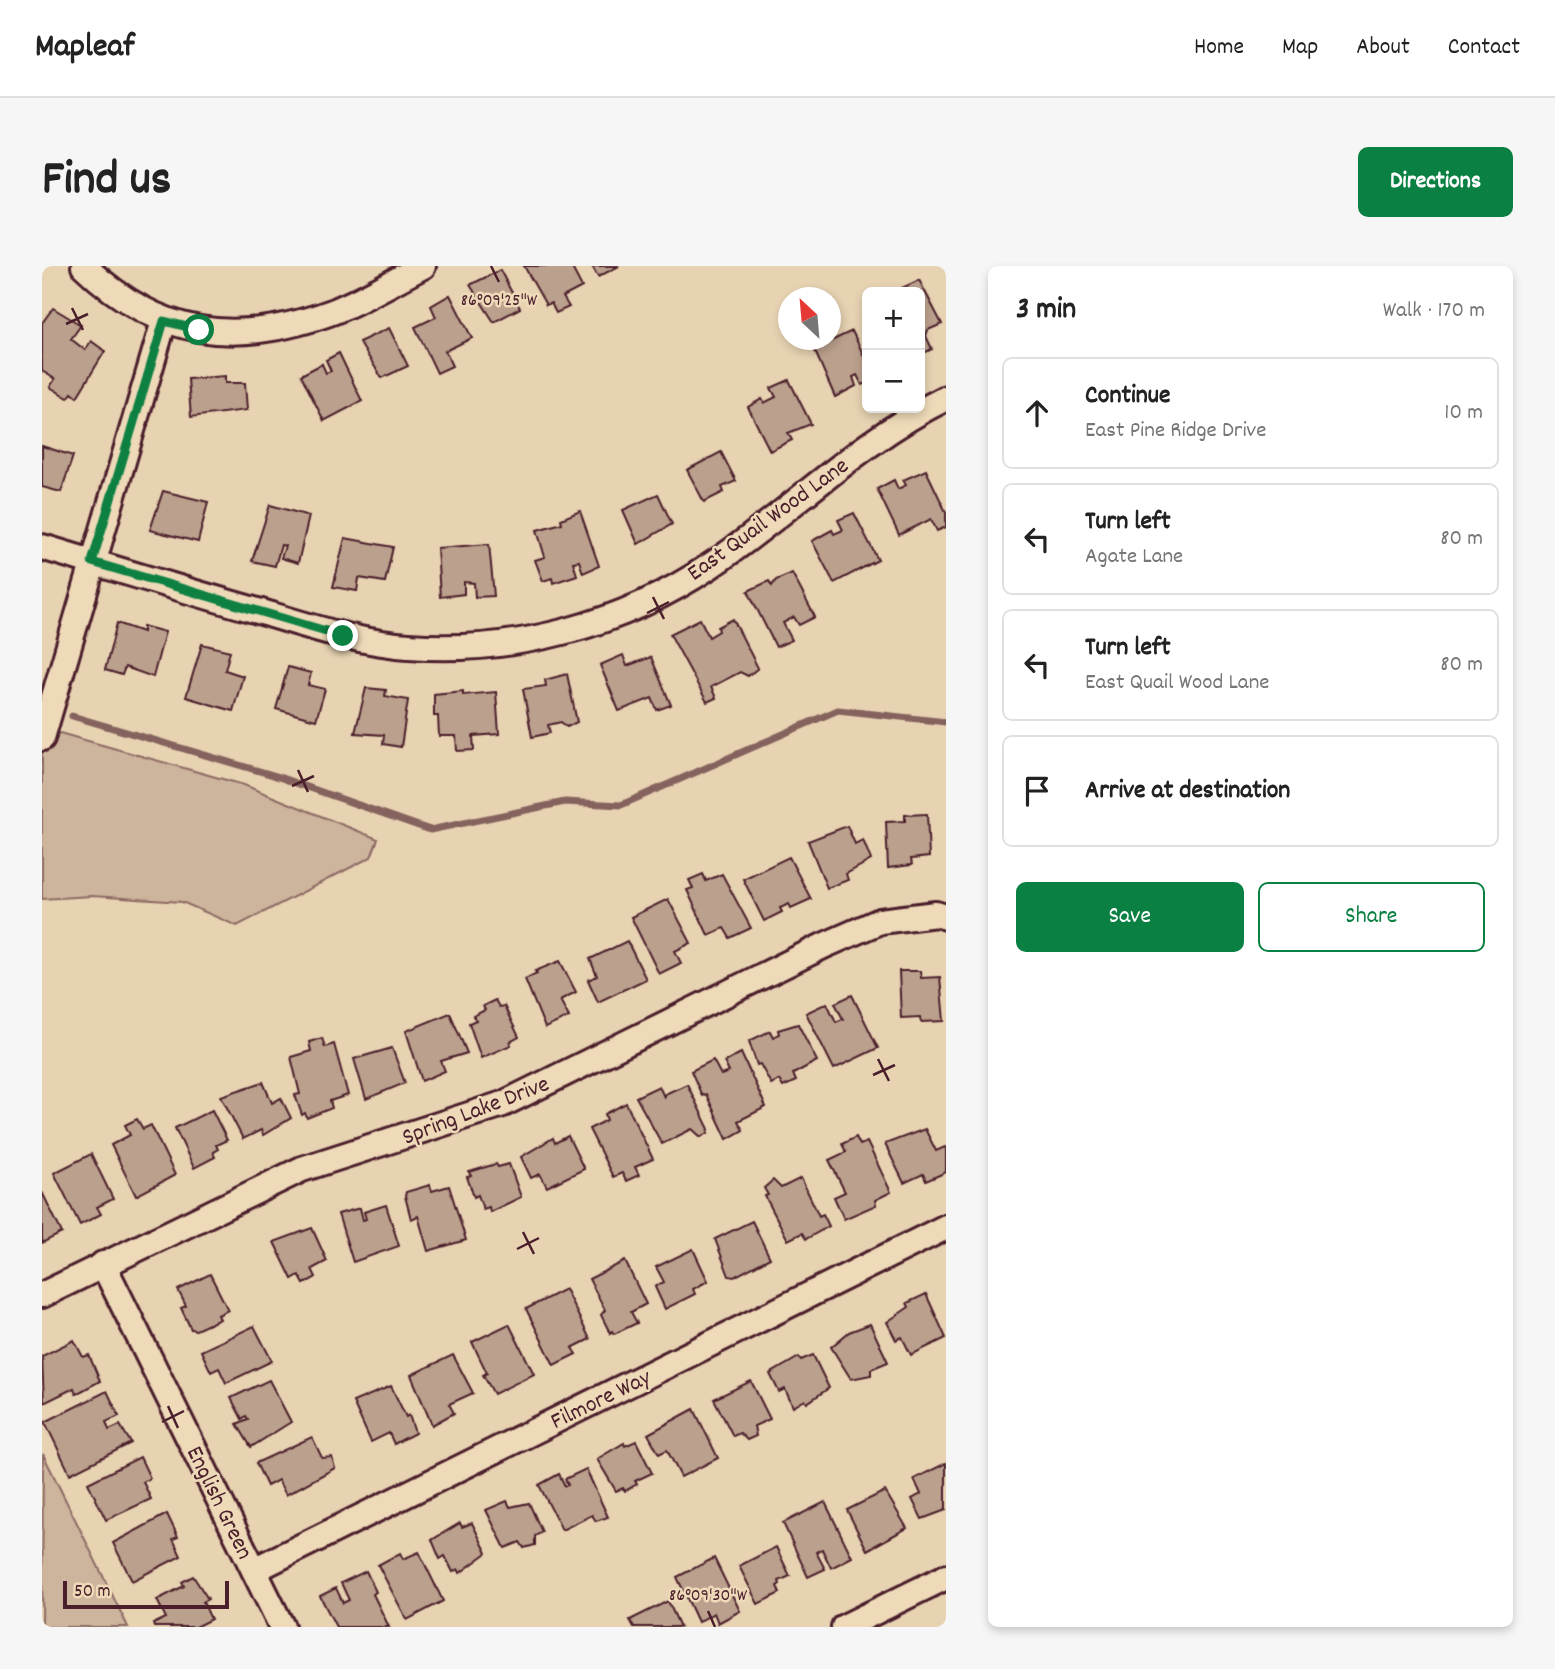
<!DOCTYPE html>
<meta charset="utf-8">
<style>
body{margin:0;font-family:Dekko,sans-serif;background:#f6f6f6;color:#222}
.controls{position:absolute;right:21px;top:21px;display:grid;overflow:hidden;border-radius:10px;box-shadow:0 4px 10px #0003}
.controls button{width:63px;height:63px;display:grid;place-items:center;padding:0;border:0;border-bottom:2px solid #e0e0e0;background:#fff;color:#222;font:35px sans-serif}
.compass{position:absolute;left:736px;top:21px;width:63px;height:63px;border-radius:50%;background:#fff;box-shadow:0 4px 10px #0003;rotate:334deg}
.scale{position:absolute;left:21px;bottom:18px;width:166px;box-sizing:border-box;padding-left:7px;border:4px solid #4a1f2b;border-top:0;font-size:19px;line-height:24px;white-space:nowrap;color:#4a1f2b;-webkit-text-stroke:5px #eedab8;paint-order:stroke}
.stop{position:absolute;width:21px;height:21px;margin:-16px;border:5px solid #0b8043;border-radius:50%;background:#fff}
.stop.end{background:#0b8043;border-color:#fff;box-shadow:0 2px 7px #0008}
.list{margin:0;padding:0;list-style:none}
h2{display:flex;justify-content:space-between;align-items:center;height:91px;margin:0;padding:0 28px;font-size:30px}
h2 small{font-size:23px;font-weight:400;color:#767676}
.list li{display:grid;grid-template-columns:46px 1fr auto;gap:21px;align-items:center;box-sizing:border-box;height:112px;margin:0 14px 14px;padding:0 14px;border:2px solid #e0e0e0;border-radius:10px}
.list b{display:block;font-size:26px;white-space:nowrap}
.list p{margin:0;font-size:23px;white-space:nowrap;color:#767676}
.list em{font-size:23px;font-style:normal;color:#767676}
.actions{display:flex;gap:14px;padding:21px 28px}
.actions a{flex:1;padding:16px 0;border:2px solid #0b8043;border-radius:10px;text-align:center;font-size:24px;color:#0b8043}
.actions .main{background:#0b8043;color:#fff}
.icon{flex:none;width:38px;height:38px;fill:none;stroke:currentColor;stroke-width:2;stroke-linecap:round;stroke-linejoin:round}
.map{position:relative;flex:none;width:904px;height:1361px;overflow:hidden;border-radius:10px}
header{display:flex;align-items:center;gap:42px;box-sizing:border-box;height:98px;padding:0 35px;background:#fff;border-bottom:2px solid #e0e0e0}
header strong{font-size:33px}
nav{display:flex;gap:38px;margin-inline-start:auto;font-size:24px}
.intro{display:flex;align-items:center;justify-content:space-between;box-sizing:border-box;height:168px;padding:0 42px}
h1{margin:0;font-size:49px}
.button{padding:18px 32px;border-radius:10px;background:#0b8043;color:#fff;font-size:24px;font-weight:700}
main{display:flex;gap:42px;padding:0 42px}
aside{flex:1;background:#fff;border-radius:10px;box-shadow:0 4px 10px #0003}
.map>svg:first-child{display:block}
.green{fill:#cdb49c;stroke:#8c6a64;stroke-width:2}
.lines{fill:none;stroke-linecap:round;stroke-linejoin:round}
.stream{stroke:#85625d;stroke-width:7}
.building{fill:#bba18d;stroke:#4a1f2b;stroke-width:2}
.minor-casing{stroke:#4a1f2b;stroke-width:30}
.minor{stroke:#eedab8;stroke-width:24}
.route{stroke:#0b8043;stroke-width:9}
.ticks{fill:none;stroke:#4a1f2b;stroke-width:2.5}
.labels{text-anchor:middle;stroke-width:5;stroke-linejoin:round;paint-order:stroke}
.street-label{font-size:24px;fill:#4a1f2b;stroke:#eedab8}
.ticks-label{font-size:18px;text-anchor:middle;fill:#4a1f2b;stroke:#eedab8;stroke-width:5;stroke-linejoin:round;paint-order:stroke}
</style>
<header>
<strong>Mapleaf</strong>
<nav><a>Home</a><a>Map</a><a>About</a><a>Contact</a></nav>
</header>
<div class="intro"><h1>Find us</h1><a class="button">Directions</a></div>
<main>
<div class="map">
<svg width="904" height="1361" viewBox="0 0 904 1361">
<rect width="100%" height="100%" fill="#e7d3b2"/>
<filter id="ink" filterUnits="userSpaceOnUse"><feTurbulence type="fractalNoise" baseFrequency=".0143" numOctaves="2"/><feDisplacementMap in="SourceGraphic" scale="14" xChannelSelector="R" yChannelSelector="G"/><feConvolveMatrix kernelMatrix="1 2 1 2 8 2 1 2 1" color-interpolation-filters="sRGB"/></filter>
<g filter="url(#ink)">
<g class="green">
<path d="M0 462 202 519 336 573 329 591 195 660 140 636 50 630 0 633Z"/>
<path d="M1 1188 86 1361H0Z"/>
</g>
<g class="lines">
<path class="stream" d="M30 450 231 509 388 564 523 536 579 539 796 444 904 456"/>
</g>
<g class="building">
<path d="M482 0H529L540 21 521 31 527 41 514 47 509 37 504 39Z"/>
<path d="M550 0H577L556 11Z"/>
<path d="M458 4 478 42 452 56 428 19Z"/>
<path d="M877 14 900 58 886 64 884 70 890 83 878 89V26H862L860 22Z"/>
<path d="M408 29 430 72 403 85 410 100 395 107 373 61 394 51 389 40Z"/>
<path d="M11 42 39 59 29 73 43 84 49 75 63 85 35 131 30 127 26 132 8 121 13 113 0 105V57Z"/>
<path d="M347 62 366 100 340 112 317 76Z"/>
<path d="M810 65 825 96V117L820 119 815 109 811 111 814 120 793 131 772 83Z"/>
<path d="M297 87 320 135 282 155 259 109 280 98 284 107 289 105 284 94Z"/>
<path d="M183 110V117H203L205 144 149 151 146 113Z"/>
<path d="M747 114 769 158 746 167 750 174 728 185 706 141 720 133 722 137 734 131 729 122Z"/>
<path d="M0 180 31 190 19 226 0 221Z"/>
<path d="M679 186 694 215 680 221 682 226 662 236 645 204Z"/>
<path d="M884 204 904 246V261L895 265 889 253 857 269 835 223 852 214 856 223 864 219 861 214Z"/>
<path d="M121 225 166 236 156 276 108 264Z"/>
<path d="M616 228 630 258 596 278 581 244Z"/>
<path d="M228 239 267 250 256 297 239 292 243 280 239 279 233 300 210 295Z"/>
<path d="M538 245 557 300 541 307 537 295 531 296 535 309 511 317 510 312 501 315 493 294 503 291 495 264 520 257 519 253Z"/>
<path d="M812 247 836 294 792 317 770 275 790 264 792 268 801 264 796 254Z"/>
<path d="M303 272 351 281 343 316 317 312 315 325 291 321Z"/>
<path d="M447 278 452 330 433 331 432 317 422 316V328L398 331 395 282Z"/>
<path d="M750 307 773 351 757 359 752 351 741 357 750 374 734 381 706 325 727 315 730 320 734 314Z"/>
<path d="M658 353 667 371 677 365 676 361 691 353 716 402 706 410 698 406 669 421 674 432 665 436 628 368Z"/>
<path d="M75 357 101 366V360L123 366 111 411 83 401 80 409 63 404Z"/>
<path d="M160 378 188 385 183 404 201 410 191 445 144 431Z"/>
<path d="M581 389 585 400 609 391 629 439 615 444 610 432 577 445 558 399Z"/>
<path d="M246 401 269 407 266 419 283 423 274 454 234 443Z"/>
<path d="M525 408 535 456 525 461 519 456 506 459 508 467 490 471 481 423 504 420 503 414Z"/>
<path d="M324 422 344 424 343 430 366 434 359 481 341 478 342 469 313 467Z"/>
<path d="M421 425V429L454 426 457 468 431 470 432 484 415 485 414 470H397L396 450H392V428Z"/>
<path d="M885 548 887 591 869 593 870 599 846 602 844 556 863 555V549Z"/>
<path d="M805 560 813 578 821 574 829 594 804 608 806 614 785 622 766 575Z"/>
<path d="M747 591 769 633 749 642 747 638 738 642 740 646 722 655 701 613Z"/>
<path d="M661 608 664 615 680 608 709 662 688 672 682 662 666 669 645 624 651 622 647 614Z"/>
<path d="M626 633 649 677 633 685 639 697 617 708 589 651Z"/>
<path d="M585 675 604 713 556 736 546 714 555 710 548 693Z"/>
<path d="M518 695 534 726 518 734 527 751 503 762 483 713 495 707 493 705Z"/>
<path d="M857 705H878L879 712 898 711 902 755 879 756 878 751 859 752Z"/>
<path d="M810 729 836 782 792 803 764 747 785 737 794 756 801 753 793 737Z"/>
<path d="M453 734 457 741 462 740 477 771 468 776 469 779 439 792 427 757 434 754 431 750 443 744 441 740Z"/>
<path d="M408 747 425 787 399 795 403 805 380 815 364 765Z"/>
<path d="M756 758 775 795 751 808 754 815 741 821 737 814 729 818 718 798 715 799 707 775 728 765 731 771 737 768 736 764Z"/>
<path d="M280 772 283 781 292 778 306 829 288 835 290 842 265 852 263 847 260 849 253 829 258 828 249 791 269 785 267 776Z"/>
<path d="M350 782 363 817 324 833 312 793Z"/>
<path d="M699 787 724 841 696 855 701 864 685 873 664 828 660 830 649 805 671 794 679 809 687 806 682 796Z"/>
<path d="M221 816 230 837 239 832 249 852 221 869 219 864 201 873 179 830Z"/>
<path d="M645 818 667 863 666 867 659 871 650 863 620 878 594 831 617 820 622 831 623 828Z"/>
<path d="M584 837 611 893 593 901 597 909 584 915 580 907 571 911 547 863 565 854 563 848Z"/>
<path d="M170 844 185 874 174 879 176 883 171 886 173 891 152 902 133 862Z"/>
<path d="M95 853 101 863 109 859 133 909 94 930 69 879 88 869 83 859Z"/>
<path d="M883 863 894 885 903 881 904 883V906L884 915 881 908 862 917 843 878Z"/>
<path d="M526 870 542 903 505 921 498 908 489 912 479 891 511 872 513 877Z"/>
<path d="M814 871 818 879 825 876 849 926 833 934 834 939 802 953 792 931 803 926 787 894 804 886 800 878Z"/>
<path d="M49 888 71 933 55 941 59 948 38 959 12 907Z"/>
<path d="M454 898 456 901 467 898 479 931 448 946 447 941 441 943 436 929 432 931 425 911 429 910 427 906Z"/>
<path d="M759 912 777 950 781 948 787 960 764 973 760 967 746 974 723 930 726 929 722 922 731 914 739 922Z"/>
<path d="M388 919 390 925 407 920 424 974 386 985 376 950 369 953 363 930 364 926Z"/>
<path d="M0 926 20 967 0 977Z"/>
<path d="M344 939 357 980 311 996 296 948 318 942 321 954 324 953 322 946Z"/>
<path d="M710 955 728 992 692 1011 687 1010 673 973Z"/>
<path d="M270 962 285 995 270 1003 274 1011 262 1018 257 1009 250 1013 232 976Z"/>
<path d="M651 983 666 1015 651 1023 653 1028 623 1043 613 1021 622 1016 614 1001Z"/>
<path d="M583 995 604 1038 589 1046 595 1057 572 1068 570 1065 568 1067 559 1049 563 1044 547 1013Z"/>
<path d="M168 1008 186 1044 176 1049 178 1053 154 1064 149 1063 139 1042 144 1040 136 1024Z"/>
<path d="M523 1023 548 1073 530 1082 534 1088 512 1099 484 1043Z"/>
<path d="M884 1028 904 1072 869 1089 860 1071 854 1074 845 1056 867 1041 865 1037Z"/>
<path d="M467 1058 492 1108 452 1128 441 1109 445 1107 430 1076Z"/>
<path d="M828 1058 846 1096 829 1103V1109L809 1113 789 1081 807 1066Z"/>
<path d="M212 1060 230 1095 184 1117 177 1102 169 1106 159 1085Z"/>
<path d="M32 1074 41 1091 47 1089 58 1115 34 1128 32 1122 2 1137 0 1090Z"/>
<path d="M411 1089 431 1127 407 1138 412 1147 390 1159 369 1109Z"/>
<path d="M771 1089 787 1122 765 1137 763 1134 751 1141 743 1123 737 1126 728 1108 757 1091 759 1094Z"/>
<path d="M227 1114 249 1156 209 1181 195 1158 206 1153 204 1150 200 1153 189 1132Z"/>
<path d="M709 1115 728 1153 712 1160 714 1170 705 1174 698 1167 691 1170 672 1133Z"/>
<path d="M349 1120 364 1151 367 1149 373 1167 352 1178 347 1167 329 1176 311 1136Z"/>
<path d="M65 1125 77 1150 64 1156 67 1164 78 1159 89 1177 28 1208 3 1156Z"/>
<path d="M652 1143 676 1192 639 1211 625 1184 617 1188 606 1168Z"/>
<path d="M270 1171 280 1192 290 1191 293 1202 244 1229 236 1214 225 1220 214 1197Z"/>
<path d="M594 1175 610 1207 593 1215 595 1218 583 1225 581 1222 574 1225 555 1193 582 1177 583 1180Z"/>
<path d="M98 1191 108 1212 101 1216 109 1233 64 1254 46 1217Z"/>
<path d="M904 1197V1244L880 1253 870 1233 879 1228 872 1213Z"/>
<path d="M544 1203 566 1251 554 1255 550 1249 520 1264 497 1219 517 1208 523 1220 526 1219 523 1213Z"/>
<path d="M843 1225 865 1262 825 1284 805 1244Z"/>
<path d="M465 1235 468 1241 487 1237 500 1266 493 1270V1279L482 1282 478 1276 463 1282 444 1244Z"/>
<path d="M783 1236 810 1291 789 1302 780 1283 774 1286 783 1303 766 1311 741 1257Z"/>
<path d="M125 1248 136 1271 131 1273 139 1290 90 1315 71 1277Z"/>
<path d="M418 1257 420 1261 430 1257 445 1287 418 1307 416 1303 411 1306 403 1290 398 1293 390 1274Z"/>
<path d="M734 1281 748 1310 737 1315 738 1318 735 1320 738 1327 716 1338 697 1300Z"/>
<path d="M377 1286 401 1335 365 1354 336 1299 358 1287 361 1293Z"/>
<path d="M672 1292 698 1345 676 1357 672 1347 656 1356 635 1311Z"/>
<path d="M324 1305 334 1326 331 1328 347 1361H294L278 1330 294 1322 301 1337 307 1334 299 1317Z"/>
<path d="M151 1310 166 1333 161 1336 169 1353 153 1361H112L111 1358 124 1352 115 1334 142 1320 140 1316Z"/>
<path d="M626 1335 638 1361H592L588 1354Z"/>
</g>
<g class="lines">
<defs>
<g id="minor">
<path d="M42 0C117 72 194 81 290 46 321 34 352 15 381 0"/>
<path d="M0 281C74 303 148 326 223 347 270 361 318 377 367 380 471 388 581 359 668 300 749 246 816 175 904 132"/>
<path d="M0 472 122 55"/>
<path d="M61 998 240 1361"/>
<path d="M0 1029 260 903 461 838 781 680 838 655 894 648 904 651"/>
<path d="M212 1304 904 961"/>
<path d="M802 1361 904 1311"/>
</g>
</defs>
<use href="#minor" class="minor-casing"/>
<use href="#minor" class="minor"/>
</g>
</g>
<g class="lines" filter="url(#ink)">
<path class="route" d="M157 64 122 55 50 296 301 370"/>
</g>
<path class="ticks" d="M449 0 457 16M30 42 41 64M24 58 46 48M611 331 622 353M605 347 627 336M256 504 266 526M250 520 272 510M836 793 847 815M831 809 853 799M481 966 492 988M475 983 497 972M126 1140 136 1162M120 1156 142 1145M666 1345 673 1361"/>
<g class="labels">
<g class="street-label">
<text transform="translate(725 252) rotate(-36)" y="8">East Quail Wood Lane</text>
<text transform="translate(433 843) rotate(-21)" y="8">Spring Lake Drive</text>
<text transform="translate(558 1132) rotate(-26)" y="8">Filmore Way</text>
<text transform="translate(179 1236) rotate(64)" y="8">English Green</text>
</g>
</g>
<g class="ticks-label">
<text x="457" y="39">86°09'25"W</text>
<text x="666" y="1334">86°09'30"W</text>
</g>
</svg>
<div class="controls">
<button>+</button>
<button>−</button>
</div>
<svg class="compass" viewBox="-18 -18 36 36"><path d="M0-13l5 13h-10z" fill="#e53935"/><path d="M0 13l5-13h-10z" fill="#767676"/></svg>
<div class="scale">50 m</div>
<div class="stop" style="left:157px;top:64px"></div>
<div class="stop end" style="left:301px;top:370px"></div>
</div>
<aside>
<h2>3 min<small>Walk · 170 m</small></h2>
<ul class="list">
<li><svg class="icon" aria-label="ahead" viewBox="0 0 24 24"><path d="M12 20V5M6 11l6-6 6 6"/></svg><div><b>Continue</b><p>East Pine Ridge Drive</p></div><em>10 m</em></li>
<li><svg class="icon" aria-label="left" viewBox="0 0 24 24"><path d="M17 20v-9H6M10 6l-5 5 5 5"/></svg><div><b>Turn left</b><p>Agate Lane</p></div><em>80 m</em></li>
<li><svg class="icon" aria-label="left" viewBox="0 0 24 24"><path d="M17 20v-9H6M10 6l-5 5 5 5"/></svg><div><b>Turn left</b><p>East Quail Wood Lane</p></div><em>80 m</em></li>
<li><svg class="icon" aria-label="arrive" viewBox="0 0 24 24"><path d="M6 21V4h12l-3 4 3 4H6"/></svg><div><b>Arrive at destination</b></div></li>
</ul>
<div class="actions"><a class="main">Save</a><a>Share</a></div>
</aside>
</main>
